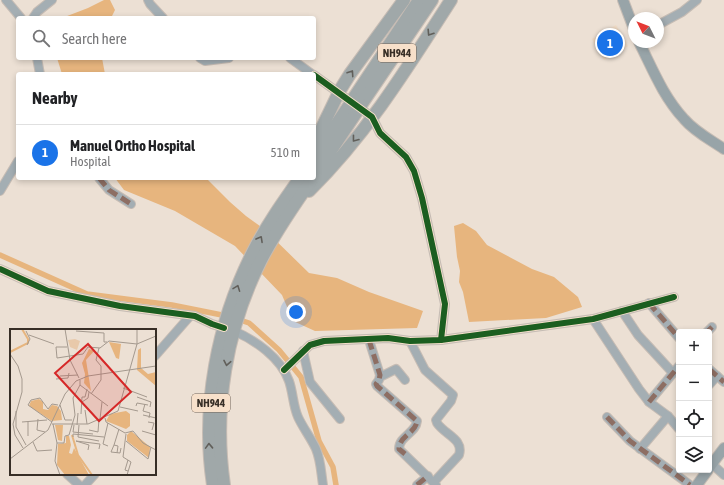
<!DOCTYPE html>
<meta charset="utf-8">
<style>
body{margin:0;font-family:"Asap Condensed",sans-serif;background:#f2f2f2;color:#202124}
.controls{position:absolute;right:12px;bottom:12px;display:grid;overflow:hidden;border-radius:4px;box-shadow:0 2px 6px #0003}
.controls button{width:36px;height:36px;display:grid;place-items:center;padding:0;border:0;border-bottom:1px solid #e0e0e0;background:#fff;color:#202124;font:20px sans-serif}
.compass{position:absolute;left:628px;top:12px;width:36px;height:36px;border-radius:50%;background:#fff;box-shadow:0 2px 6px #0003;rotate:312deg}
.you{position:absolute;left:296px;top:312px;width:14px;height:14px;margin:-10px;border:3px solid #fff;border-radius:50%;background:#1a73e8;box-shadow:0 0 0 6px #1a73e833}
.badge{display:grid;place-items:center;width:26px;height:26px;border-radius:50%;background:#1a73e8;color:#fff;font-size:13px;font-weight:700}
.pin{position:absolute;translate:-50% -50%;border:2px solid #fff;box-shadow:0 1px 4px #0006}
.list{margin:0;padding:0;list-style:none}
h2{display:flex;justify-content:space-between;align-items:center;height:52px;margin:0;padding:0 16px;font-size:17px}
h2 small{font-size:13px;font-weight:400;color:#757577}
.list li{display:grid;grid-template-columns:26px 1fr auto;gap:12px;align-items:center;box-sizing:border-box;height:56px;padding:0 16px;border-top:1px solid #e0e0e0}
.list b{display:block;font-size:15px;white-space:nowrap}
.list p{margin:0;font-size:13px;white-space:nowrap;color:#757577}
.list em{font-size:13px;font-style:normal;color:#757577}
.icon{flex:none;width:22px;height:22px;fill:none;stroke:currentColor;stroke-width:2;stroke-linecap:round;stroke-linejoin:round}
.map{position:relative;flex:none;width:724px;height:485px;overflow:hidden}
.search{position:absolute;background:#fff;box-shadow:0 2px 6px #0003;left:16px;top:16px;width:300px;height:44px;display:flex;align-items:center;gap:10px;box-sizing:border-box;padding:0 14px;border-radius:4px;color:#757577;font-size:15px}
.panel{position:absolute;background:#fff;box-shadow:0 2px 6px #0003;left:16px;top:72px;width:300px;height:108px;border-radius:4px}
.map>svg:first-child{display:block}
.built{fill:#f1dcc6}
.water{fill:#e7b57e}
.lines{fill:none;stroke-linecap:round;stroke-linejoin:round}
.canal{stroke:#e7b57e;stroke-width:5.5}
.minor-casing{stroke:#c6bcb4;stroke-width:10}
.major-casing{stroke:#c6bcb4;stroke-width:12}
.highway-casing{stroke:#c6bcb4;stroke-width:14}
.minor{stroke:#a4aeb3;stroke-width:8}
.major{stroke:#98a4a8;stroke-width:10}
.highway{stroke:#a0a8a9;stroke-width:12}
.highway-bridge-casing{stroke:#c6bcb4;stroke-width:14;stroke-linecap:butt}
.highway-bridge{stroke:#a0a8a9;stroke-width:12}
.quiet{stroke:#8d6e63;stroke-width:5;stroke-dasharray:10 5;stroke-linecap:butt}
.cycleway-casing{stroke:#f7e0ca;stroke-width:8}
.cycleway{stroke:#1b5e20;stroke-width:6}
.oneway{stroke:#615f5a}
.labels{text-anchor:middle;stroke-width:4;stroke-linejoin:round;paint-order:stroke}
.shield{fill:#f7e0ca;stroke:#716357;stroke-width:1}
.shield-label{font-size:11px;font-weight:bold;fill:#372e26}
.inset-river{fill:none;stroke:#e7b57e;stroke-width:2}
.inset-road{fill:none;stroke:#a4998e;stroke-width:1}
.view{fill:#d62828;fill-opacity:0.15;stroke:#d62828;stroke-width:2}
.inset-edge{fill:none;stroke:#372e26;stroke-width:2}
</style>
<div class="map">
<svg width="724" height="485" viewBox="0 0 724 485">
<rect width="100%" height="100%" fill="#ece0d4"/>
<path class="built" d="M616 25 628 46 604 60 592 39Z"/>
<g class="water">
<path d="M104 0H110L115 10 111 18H62L88 8Z"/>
<path d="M57 58H102L105 74H62Z"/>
<path d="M115 178H206L230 202 246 216 264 229 309 273 337 278 369 292 423 311 417 328 315 331 293 321 282 295 235 246 175 211 124 190Z"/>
<path d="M463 223 476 231 487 245 532 269 554 277 578 297 582 307 546 318 469 322 463 292 459 282 460 271 457 257 454 226Z"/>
</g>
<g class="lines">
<g class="canal">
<path d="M0 255 87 294 172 305 227 316"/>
<path d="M237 319 249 323 279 350 301 377 319 441 333 467 336 485"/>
</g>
<defs>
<g id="minor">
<path d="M6 0 21 18"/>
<path d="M148 0 150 4 163 18"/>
<path d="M33 18 37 12 52 0"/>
<path d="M658 25 682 12 697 0"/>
<path d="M37 58 40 74"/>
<path d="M200 58 205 61 229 58"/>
<path d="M290 58 312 74"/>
<path d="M314 75 372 117 380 133 406 157 414 171 422 198 445 304 441 340"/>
<path d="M99 178 109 190 131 204"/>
<path d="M0 191 18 161"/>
<path d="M0 269 48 291 120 306 195 316 212 324 224 328"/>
<path d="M649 303 679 338"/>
<path d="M622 311 638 335 673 373"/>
<path d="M593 319 639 389 649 402 668 416 679 429"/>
<path d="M234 331C255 340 281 358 289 381 293 392 293 406 298 417 303 428 311 438 316 449 321 461 321 473 323 485"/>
<path d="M707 332 712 327"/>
<path d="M369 340 380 375 379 380 376 384 377 386 417 421C416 433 399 436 399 449L436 485"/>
<path d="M410 341 425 370 453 395 451 401 436 420 437 423C445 435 464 439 459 455L434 482"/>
<path d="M303 351 310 382 340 419"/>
<path d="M155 356 190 316"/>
<path d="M709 369 724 382"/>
<path d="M284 370 310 345 324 341 388 338 410 341 441 340 593 319 674 297"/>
<path d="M380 377 396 369 405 380"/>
<path d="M709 385 717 376"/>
<path d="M649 402 679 366"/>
<path d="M607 417 630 441 690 485"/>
<path d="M640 449 668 416"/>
<path d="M712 464 724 475"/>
<path d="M67 474 79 485"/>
<path d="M85 485 95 474"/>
<path d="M417 485 428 476"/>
</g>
<g id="major">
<path d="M623 0 634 29"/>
<path d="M639 42C653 70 663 96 684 119 695 132 711 140 724 149"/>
<path d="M709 468 724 448"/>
<path d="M697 485 708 470"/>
</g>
<g id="highway">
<path d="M353 99 419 0"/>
<path d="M361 105 432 0"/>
<path d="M314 144 340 90 350 74 404 0"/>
<path d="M314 157 350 104"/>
<path d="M314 176 358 110"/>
<path d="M309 191C366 135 408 67 451 0"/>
<path d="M213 485C201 407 217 323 253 252 266 226 283 202 300 178"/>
<path d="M224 485C213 409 226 329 261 260 276 231 294 205 313 178"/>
</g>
</defs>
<use href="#minor" class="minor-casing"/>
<use href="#major" class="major-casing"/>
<use href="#highway" class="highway-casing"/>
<use href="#minor" class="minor"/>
<use href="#major" class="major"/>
<use href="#highway" class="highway"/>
<defs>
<g id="highway-bridge">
<path d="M350 104 353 99"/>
<path d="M358 110 361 105"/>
</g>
</defs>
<use href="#highway-bridge" class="highway-bridge-casing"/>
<use href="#highway-bridge" class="highway-bridge"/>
<g class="quiet">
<path d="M99 178 109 190 131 204"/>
<path d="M649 303 679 338"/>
<path d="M707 332 712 327"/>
<path d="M369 340 380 375 379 380 376 384 377 386 417 421C416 433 399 436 399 449L405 454"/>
<path d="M709 369 724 382"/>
<path d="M649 402 679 366"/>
<path d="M607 417 630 441 690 485"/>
<path d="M417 485 428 476"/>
</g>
<defs>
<g id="cycleway">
<path d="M314 75 372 117 380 133 406 157 414 171 422 198 445 304 441 340"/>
<path d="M0 269 48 291 120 306 195 316 212 324 224 328"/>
<path d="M284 370 310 345 324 341 388 338 410 341 441 340 593 319 674 297"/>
</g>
</defs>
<use href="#cycleway" class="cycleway-casing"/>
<use href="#cycleway" class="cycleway"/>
</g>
<defs><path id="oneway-chevron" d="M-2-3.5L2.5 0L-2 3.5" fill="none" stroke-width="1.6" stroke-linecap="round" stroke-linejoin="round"/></defs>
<g class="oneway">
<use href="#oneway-chevron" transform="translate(430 33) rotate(123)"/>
<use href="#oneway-chevron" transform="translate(351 73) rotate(-56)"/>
<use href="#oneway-chevron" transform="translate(355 139) rotate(128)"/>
<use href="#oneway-chevron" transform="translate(260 239) rotate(-61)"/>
<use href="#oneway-chevron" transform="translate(237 288) rotate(-69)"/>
<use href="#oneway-chevron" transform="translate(227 363) rotate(101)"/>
<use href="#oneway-chevron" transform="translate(209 446) rotate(-92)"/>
</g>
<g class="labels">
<g class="shield">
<rect x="378" y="44" width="38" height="18" rx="3"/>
<rect x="192" y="394" width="38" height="18" rx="3"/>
</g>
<g class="shield-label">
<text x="397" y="57">NH944</text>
<text x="211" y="407">NH944</text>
</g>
</g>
<g transform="translate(10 329)">
<rect width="146" height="146" fill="#ece0d4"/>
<path d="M65 10 70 12 67 21 60 18 58 11Z" fill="#e8c9aa"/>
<path d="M99 13 111 15 109 30 106 29ZM131 19V39L138 45 146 43V57L127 41 128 21ZM79 20 84 22 76 31 81 62 74 54 75 45 72 34ZM29 70 33 73V80L38 81 42 76 47 77 51 82 52 91 42 92 19 77 21 72ZM116 82 120 85V97L116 100 96 92 100 85ZM45 96H53L52 112 48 111ZM121 102 140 118 139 129 117 112V106ZM56 107H59L61 116 59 124 62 125 64 119 79 146H55L47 136 48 115 56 114Z" fill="#e7b57e"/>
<path class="inset-river" d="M0 23 18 14V10L12 0M62 106 68 126 82 146"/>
<path class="inset-road" d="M55 0 60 31 69 49M16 2 20 10 17 16M66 2 94 4V13H97M19 6 44 15M57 18H46L47 29 73 25 78 18 90 19 99 12 127 15V0M0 25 8 37 12 50V63L3 95 5 106 13 119M50 47 68 46M46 50 58 49 59 44M70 56 98 77M113 59 137 68M81 65 91 51V37L86 31 89 19M127 68 141 73 140 78M72 73 78 69 79 63M135 75 133 82 140 84 139 89M50 76 55 91H62M126 77 127 74 138 76M110 78 128 82M75 81 77 95M6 82V98L16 116M71 85 72 68H75L77 60M133 86 146 89M95 89 96 93 115 104 123 102 133 114 146 121M28 90 27 101 35 103M90 90 92 73M18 92V107M12 93 37 91M42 93 18 76 21 71 30 69 38 80 42 75 48 76M138 93 144 94 142 101M98 94 93 115 98 117M42 95H78L108 82 127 15 146 7M43 95 47 114M64 96 63 103 83 105M67 96 68 84M69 96 68 108 89 112M79 101 88 103 89 90M132 102 146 106M116 105 113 128 121 133 117 146M63 108V105L94 108M66 112 90 115 89 120M66 112 79 116 78 121M116 112 138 130 141 118M23 113 27 122 42 121M104 116 101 123 110 124 111 119M107 124 108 117 104 116 109 100M0 130 38 101 55 65 66 52 78 47 146 37M118 131 115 141 118 142M50 146 45 132 47 114H54L55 107 59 106 65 86 63 69 70 56V51"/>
<path class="view" d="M78 15 121 63 89 92 45 44Z"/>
<rect width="146" height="146" class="inset-edge"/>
</g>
</svg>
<div class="controls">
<button>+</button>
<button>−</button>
<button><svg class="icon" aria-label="locate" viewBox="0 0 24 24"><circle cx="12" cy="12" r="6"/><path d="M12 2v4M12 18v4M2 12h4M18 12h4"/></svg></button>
<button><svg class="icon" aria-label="layers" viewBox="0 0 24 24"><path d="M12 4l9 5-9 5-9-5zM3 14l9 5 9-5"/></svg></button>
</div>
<svg class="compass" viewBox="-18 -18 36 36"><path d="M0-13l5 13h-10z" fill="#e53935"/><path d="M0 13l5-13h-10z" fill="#757577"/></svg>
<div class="you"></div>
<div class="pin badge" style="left:610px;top:43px">1</div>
<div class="search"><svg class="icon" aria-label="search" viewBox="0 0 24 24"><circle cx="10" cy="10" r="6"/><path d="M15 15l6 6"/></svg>Search here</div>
<section class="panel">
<h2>Nearby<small></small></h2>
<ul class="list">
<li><span class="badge">1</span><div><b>Manuel Ortho Hospital</b><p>Hospital</p></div><em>510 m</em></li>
</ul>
</section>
</div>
